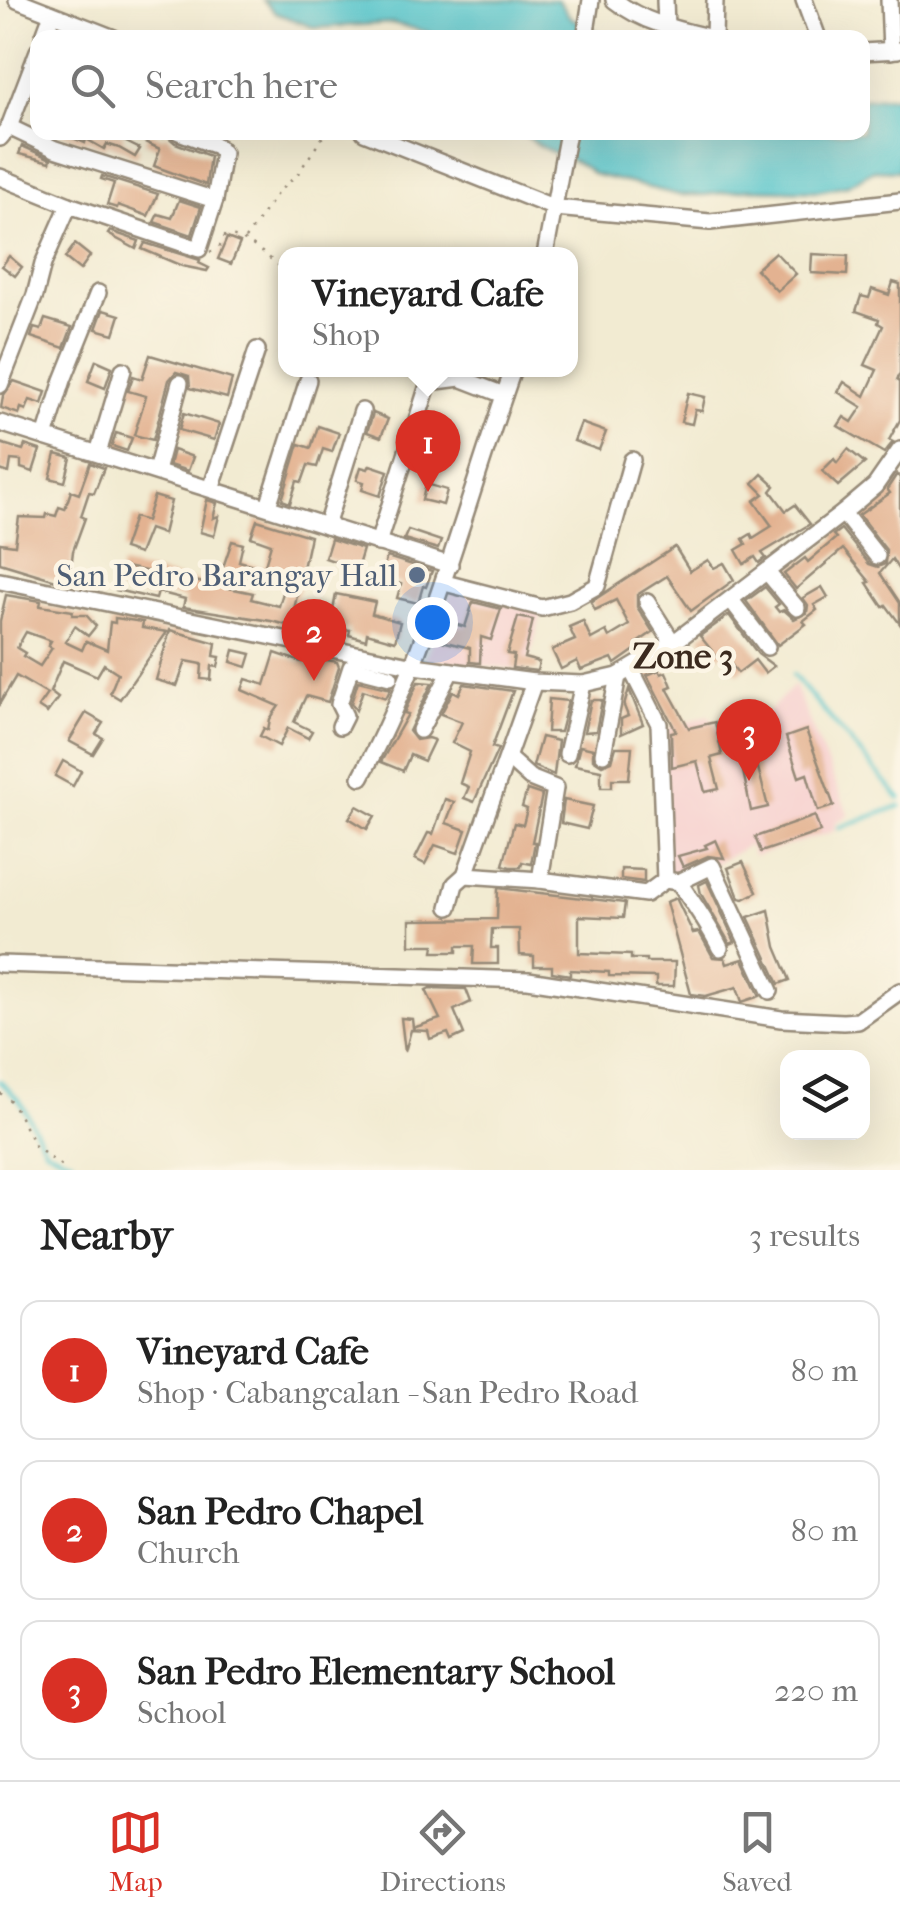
<!DOCTYPE html>
<meta charset="utf-8">
<style>
body{margin:0;font-family:"IM FELL French Canon",serif;background:#f6f6f6;color:#222}
.controls{position:absolute;right:30px;bottom:30px;display:grid;overflow:hidden;border-radius:20px;box-shadow:0 10px 40px #0002}
.controls button{width:90px;height:90px;display:grid;place-items:center;padding:0;border:0;border-bottom:2px solid #e0e0e0;background:#fff;color:#222;font:50px sans-serif}
.you{position:absolute;left:432px;top:622px;width:35px;height:35px;margin:-25px;border:8px solid #fff;border-radius:50%;background:#1a73e8;box-shadow:0 0 0 15px #1a73e833}
.badge{display:grid;place-items:center;width:65px;height:65px;border-radius:50%;background:#d93025;color:#fff;font-size:32px;font-weight:700}
.pin{position:absolute;translate:-50% -82px;filter:drop-shadow(0 2px 5px #0008)}
.pin::after{content:'';position:absolute;top:52px;width:35px;height:30px;background:inherit;clip-path:polygon(0 0,100% 0,50% 100%)}
.popup{position:absolute;left:278px;top:247px;width:300px;height:130px;box-sizing:border-box;display:grid;place-content:center;border-radius:20px;background:#fff;filter:drop-shadow(0 2px 8px #0005);font-size:32px;white-space:nowrap;color:#767676}
.popup b{font-size:38px;color:#222}
.popup::after{content:'';position:absolute;left:50%;top:100%;margin-left:-20px;border:20px solid transparent;border-top-color:#fff}
.list{margin:0;padding:0;list-style:none}
h2{display:flex;justify-content:space-between;align-items:center;height:130px;margin:0;padding:0 40px;font-size:42px}
h2 small{font-size:32px;font-weight:400;color:#767676}
.list li{display:grid;grid-template-columns:65px 1fr auto;gap:30px;align-items:center;box-sizing:border-box;height:140px;margin:0 20px 20px;padding:0 20px;border:2px solid #e0e0e0;border-radius:20px}
.list b{display:block;font-size:38px;white-space:nowrap}
.list p{margin:0;font-size:32px;white-space:nowrap;color:#767676}
.list em{font-size:32px;font-style:normal;color:#767676}
.icon{flex:none;width:55px;height:55px;fill:none;stroke:currentColor;stroke-width:2;stroke-linecap:round;stroke-linejoin:round}
.map{position:relative;flex:none;width:900px;height:1170px;overflow:hidden}
.search{position:absolute;background:#fff;box-shadow:0 10px 40px #0002;left:30px;right:30px;top:30px;height:110px;display:flex;align-items:center;gap:25px;box-sizing:border-box;padding:0 35px;border-radius:20px;color:#767676;font-size:38px}
.sheet{height:610px;background:#fff}
nav{display:flex;justify-content:space-around;align-items:center;box-sizing:border-box;height:140px;border-top:2px solid #e0e0e0;background:#fff;font-size:28px;color:#767676}
nav a{display:grid;justify-items:center;gap:5px}
nav .on{color:#d93025}
.map>svg:first-child{display:block}
.built{fill:#f7d0cf}
.water{fill:#59c6cc;stroke:#4a7875;stroke-width:2.5}
.lines{fill:none;stroke-linecap:round;stroke-linejoin:round}
.stream{stroke:#59c6cc;stroke-width:4}
.building{fill:#e3b291;fill-rule:evenodd}
.minor-casing{stroke:#968a78;stroke-width:20}
.path{stroke:#968a78;stroke-width:2.5;stroke-dasharray:2.5 8;stroke-linecap:butt}
.minor{stroke:#fff;stroke-width:15}
.service-dot{fill:#5c6f8a;stroke:#fcf5e5;stroke-width:4}
.labels{text-anchor:middle;stroke-width:9;stroke-linejoin:round;paint-order:stroke}
.service-label{font-size:32px;fill:#4e5e75;stroke:#fcf5e5;text-anchor:end}
.neighbourhood-label{font-size:35px;font-weight:bold;fill:#3b2a1e;stroke:#fcf5e5}
</style>
<div class="map">
<svg width="900" height="1170" viewBox="0 0 900 1170">
<rect width="100%" height="100%" fill="#fcf5e5"/>
<filter id="ink" filterUnits="userSpaceOnUse"><feTurbulence type="fractalNoise" baseFrequency=".01" numOctaves="2"/><feDisplacementMap in="SourceGraphic" scale="20" xChannelSelector="R" yChannelSelector="G"/><feConvolveMatrix kernelMatrix="1 2 1 2 8 2 1 2 1" color-interpolation-filters="sRGB"/></filter>
<filter id="wash" filterUnits="userSpaceOnUse"><feTurbulence type="fractalNoise" baseFrequency=".0048" numOctaves="4" result="noise"/><feDisplacementMap in="SourceGraphic" scale="40" xChannelSelector="R" yChannelSelector="G"/><feGaussianBlur stdDeviation="2.25" result="paint"/><feColorMatrix in="noise" values="0 0 0 0 0 0 0 0 0 0 0 0 0 0 0 0 0 1.4 0 .05"/><feComposite in="paint" operator="in"/></filter>
<g filter="url(#wash)">
<rect width="100%" height="100%" fill="#f2ebd2"/>
<g class="built">
<path d="M452 590 542 613 526 671 425 659Z"/>
<path d="M794 685 849 815 836 823 835 831 754 856 749 845 713 865 668 878 663 731 708 715 735 746Z"/>
</g>
<g class="water">
<path d="M263 0H558L570 17 606 37H446L392 23 315 28 275 13Z"/>
<path d="M900 96V171L874 170 848 185 818 191 749 189 705 195H679L593 174C572 154 547 157 523 133L862 132 863 99Z"/>
</g>
<g class="lines">
<g class="stream">
<path d="M793 675 900 799"/>
<path d="M839 828 900 806"/>
<path d="M0 1081 20 1101 46 1150 71 1160 77 1170"/>
</g>
</g>
<g id="blocks">
<g class="building">
<path d="M59 132H117L124 135 122 140 140 149 135 157 119 148 107 144 104 149 86 139 85 143Z"/>
<path d="M149 132 163 138 165 134 175 143 210 156 206 185 154 166 160 149 145 142Z"/>
<path d="M22 146 51 159 50 162 19 154Z"/>
<path d="M102 176 158 194 148 216 118 205 117 208 107 205 114 183 101 179Z"/>
<path d="M179 200 201 207 192 235 154 222 158 214 172 218Z"/>
<path d="M110 231 139 241 136 249 108 234Z"/>
<path d="M227 238 240 243 231 264 218 259Z"/>
<path d="M145 243 200 260 199 263 209 268 207 271 182 266 142 249Z"/>
<path d="M75 244 90 256 80 270 65 258Z"/>
<path d="M775 252 796 274 777 291 756 269Z"/>
<path d="M812 254 848 256 847 275 811 273Z"/>
<path d="M9 256 22 267 15 276 2 266Z"/>
<path d="M893 282 900 284V373L897 380 900 382V420L889 440 893 442 884 453 838 426 844 417 852 422 862 407 838 392 844 382 865 396 877 370 865 365 883 326 878 323 879 319 856 311 861 296 869 298 872 289 889 295Z"/>
<path d="M103 310 120 315 114 334 96 329Z"/>
<path d="M45 319 72 327 64 348 31 337 34 328 41 330Z"/>
<path d="M150 355 232 379 227 398 190 388 189 376 176 372 169 380 153 440 134 435 146 396 128 391 133 376 142 379Z"/>
<path d="M96 360 112 367 105 388 88 381Z"/>
<path d="M14 381 46 392 42 404 30 400 26 410 21 408 19 414 1 408 3 396Z"/>
<path d="M688 393 705 397 702 411 695 410 692 424 681 422Z"/>
<path d="M184 413 219 424 214 440 179 430Z"/>
<path d="M373 413 388 419 381 437 367 432Z"/>
<path d="M581 423 606 432 599 450 574 441Z"/>
<path d="M318 426 339 433 332 452 323 449 317 467 308 465 302 482 297 481 290 503 282 500 299 444 311 448Z"/>
<path d="M116 433 132 438 127 451 112 446Z"/>
<path d="M0 443 23 450 25 445 40 450 33 472 21 468V461L11 460 9 473 0 470Z"/>
<path d="M848 449 865 463 838 486 822 471 834 459 837 463Z"/>
<path d="M173 450 193 457 188 471 169 465Z"/>
<path d="M56 454 71 458 65 482 50 478Z"/>
<path d="M90 463 104 468 94 493 89 492 81 516 85 518 73 551 69 584 0 563V543L15 545 19 517 46 518 47 514 56 516 59 507 65 509 71 491 79 494Z"/>
<path d="M370 465 388 471 380 496 362 490 364 482 357 480 361 467 368 469Z"/>
<path d="M762 474 775 486 771 491 786 511 795 505 810 524 762 553 766 558 759 563 755 557 744 564 736 550 746 544 743 539 751 534 753 538 772 526 754 501 764 494 753 483Z"/>
<path d="M897 474 900 478V572L892 559 880 573 900 603V624L886 605 883 607 867 583 870 582 843 549 796 589 784 574 805 558 808 562 836 538 833 535 841 529 869 564 878 567 885 564 886 550 859 515 890 493 887 489Z"/>
<path d="M426 484 447 490 443 505 422 500Z"/>
<path d="M154 496 171 501 163 534 149 529 139 554 123 549 134 517 146 521Z"/>
<path d="M207 500 217 503 213 518 219 516 214 536 200 532Z"/>
<path d="M257 520 310 536 293 614 322 619 319 635 287 628V625L271 621 183 607 185 599 158 592 156 599 116 590 121 566 253 593 251 599 279 606 285 586 222 570 232 541 243 544 239 561 264 568 271 544 251 537Z"/>
<path d="M408 530 441 541 438 549 404 539Z"/>
<path d="M331 539 363 549 357 569 325 558Z"/>
<path d="M675 547 690 571 708 560 714 568 724 563 734 580 691 611 667 576 637 595V607L653 632 637 643 639 647 615 664 612 658 581 670 577 661 561 669 552 650 575 640 569 627 583 621 591 639 606 631 609 637 629 625 616 600 595 610 591 602Z"/>
<path d="M387 557 432 571 426 587 423 586 418 603 397 598 401 584 379 578Z"/>
<path d="M765 587 779 604 775 607 779 612 784 610 794 619 807 613 808 605 803 598 822 587 828 597 814 605 817 610 803 621 806 624 778 645 746 601Z"/>
<path d="M336 594 375 602 372 614 400 622 395 641 367 633 366 640 349 635 350 630 330 626Z"/>
<path d="M6 595 41 601 40 606 73 611 72 615H86L96 626 88 636 75 626 65 642 82 650 86 641 107 650 110 622 115 623V618L143 622 142 628 167 632 120 699 110 693 118 673 104 664 97 676 63 661 50 692 58 698 47 713 38 707 47 694 16 676 0 703V621ZM26 632 51 641 48 646 52 648 40 666 23 656 25 653 17 648Z"/>
<path d="M473 602 501 609 491 640 481 637 480 663 470 662V648L442 641 447 622 465 627Z"/>
<path d="M729 615 758 654 774 666 765 673 755 660 738 673 722 653 717 657 700 636Z"/>
<path d="M518 617 533 620 524 658 539 662 537 671 512 668 514 655 507 654Z"/>
<path d="M170 630 216 643 214 656 220 657 218 667 212 666 211 680 201 679 202 664 186 661 177 686 156 680Z"/>
<path d="M234 650 251 654 247 667 231 662Z"/>
<path d="M275 653 301 662 303 655 337 662 339 667 328 702 306 696 294 722 312 731 308 738 288 728 279 746 260 736 264 728 268 730 270 719 279 706 242 690 246 679 265 685Z"/>
<path d="M659 670 661 674 666 672 672 686 667 688 689 728 715 722 722 755 711 758 719 789 705 792 697 761 672 767 671 732 676 731 647 675Z"/>
<path d="M358 681 387 688H391L386 698 363 690 356 710 351 703Z"/>
<path d="M418 682 432 683 409 731 416 740 428 738 434 740 424 761 410 755 403 771 381 762 408 714 404 713Z"/>
<path d="M464 684 513 691 492 747 498 749 474 802 464 798 469 787 460 783 470 752 452 743 462 722 441 714 453 691 459 694Z"/>
<path d="M629 689 643 724 621 734V719L628 716 624 706Z"/>
<path d="M549 699 568 701 560 732H547Z"/>
<path d="M591 700H602L596 731 584 732Z"/>
<path d="M86 713 103 723 96 734 103 738 93 754 69 741Z"/>
<path d="M806 730 834 806 818 811 807 774 799 777 786 737Z"/>
<path d="M541 737 558 741 554 775 533 766Z"/>
<path d="M580 746 593 749V759L602 765 612 761 616 747H632L629 779H612V787H601V770L575 765Z"/>
<path d="M754 752 768 807 751 811 740 756Z"/>
<path d="M63 761 81 771 73 786 55 776Z"/>
<path d="M527 790 542 795 532 842H535L531 864 522 862 521 867H510L503 865 514 823 523 825 527 809 522 807Z"/>
<path d="M445 799 454 802 446 823 466 830 458 853 435 845 425 864 415 859 428 833 433 834Z"/>
<path d="M564 800 593 806 587 829 561 823Z"/>
<path d="M357 806 375 816 367 829 349 818Z"/>
<path d="M815 816 820 832 761 852 755 837Z"/>
<path d="M716 840 724 858 708 856 683 867 678 856 707 848 705 845Z"/>
<path d="M743 862 757 892 744 899 739 898 728 868Z"/>
<path d="M621 869 644 870V882L621 879Z"/>
<path d="M707 881 735 942 730 944 701 894 699 885Z"/>
<path d="M498 888 625 903 623 918 579 916V953L631 955V959H646V962H675L674 986H656V977L609 976V972L570 970V975L552 972V966H534V956L520 955 519 929H492L491 948H498V964H473L474 946H457V952H433L434 945H410V920L497 919Z"/>
<path d="M676 898 693 933 699 932 713 957 725 958 727 964 743 959 760 996 742 1002 737 987 706 996 691 994 666 902Z"/>
<path d="M769 910 776 947 790 980 779 984 748 917Z"/>
<path d="M430 988 466 989 471 1002 454 1010 464 1034 451 1040 448 1033 430 1039 428 1031 411 1030 405 1052 401 1018 412 1019 413 1028 440 1019 426 990Z"/>
</g>
</g>
</g>
<g filter="url(#ink)">
<use href="#blocks" fill-opacity="0" stroke="#968a78" stroke-width="2.5"/>
<g class="lines">
<defs>
<g id="minor">
<path d="M17 0 114 38"/>
<path d="M614 0C643 23 678 30 713 38"/>
<path d="M665 0 666 27"/>
<path d="M804 0 818 38"/>
<path d="M889 0 891 51"/>
<path d="M43 38 52 14"/>
<path d="M585 38 591 0"/>
<path d="M714 38 715 0"/>
<path d="M862 52 898 50"/>
<path d="M9 127 55 149 215 200"/>
<path d="M364 132 555 208 710 222 900 201"/>
<path d="M0 138 9 127 38 51"/>
<path d="M0 177 69 205 199 249 215 200 223 153 217 146 179 132"/>
<path d="M545 255 568 132"/>
<path d="M0 385 35 295 43 264 69 205"/>
<path d="M0 423 450 565"/>
<path d="M45 437 63 380 98 293"/>
<path d="M98 453 123 370"/>
<path d="M156 471 180 383"/>
<path d="M211 489 257 350"/>
<path d="M268 506 308 380"/>
<path d="M843 513 877 556"/>
<path d="M326 526 362 411"/>
<path d="M378 543 429 382 460 378 504 395"/>
<path d="M767 572 797 608"/>
<path d="M0 581 415 666 534 682 583 684 618 676 673 643 843 513 875 486 900 450"/>
<path d="M445 583 542 608 570 601 597 586 632 460"/>
<path d="M731 600 767 647"/>
<path d="M647 602 673 643"/>
<path d="M631 669 659 724 665 880"/>
<path d="M340 726 345 716 339 704 351 667 390 677"/>
<path d="M420 730 451 671"/>
<path d="M567 754 583 684"/>
<path d="M603 754 618 676"/>
<path d="M509 759 530 778 555 788 540 880"/>
<path d="M361 777C431 647 464 507 513 370"/>
<path d="M465 875 540 880 646 894 665 880 679 882C694 905 708 923 720 948"/>
<path d="M679 882 712 866 770 991"/>
<path d="M449 907 455 884 465 875 534 682"/>
<path d="M0 964 528 980 781 1019 843 1022 858 1021 900 991"/>
</g>
</defs>
<use href="#minor" class="minor-casing"/>
<g class="path">
<path d="M245 239 279 191 297 175 326 132"/>
<path d="M210 252 219 248 225 236C248 235 267 258 286 271"/>
<path d="M0 1093 12 1102 35 1146 66 1170"/>
</g>
<use href="#minor" class="minor"/>
</g>
</g>
<circle class="service-dot" cx="417" cy="575" r="10"/>
<g class="labels">
<g class="service-label">
<text x="397" y="586">San Pedro Barangay Hall</text>
</g>
<g class="neighbourhood-label">
<text x="683" y="668">Zone 3</text>
</g>
</g>
</svg>
<div class="controls">
<button><svg class="icon" aria-label="layers" viewBox="0 0 24 24"><path d="M12 4l9 5-9 5-9-5zM3 14l9 5 9-5"/></svg></button>
</div>
<div class="you"></div>
<div class="pin badge" style="left:428px;top:492px">1</div>
<div class="popup"><b>Vineyard Cafe</b>Shop</div>
<div class="pin badge" style="left:314px;top:681px">2</div>
<div class="pin badge" style="left:749px;top:781px">3</div>
<div class="search"><svg class="icon" aria-label="search" viewBox="0 0 24 24"><circle cx="10" cy="10" r="6"/><path d="M15 15l6 6"/></svg>Search here</div>
</div>
<section class="sheet">
<h2>Nearby<small>3 results</small></h2>
<ul class="list">
<li><span class="badge">1</span><div><b>Vineyard Cafe</b><p>Shop · Cabangcalan - San Pedro Road</p></div><em>80 m</em></li>
<li><span class="badge">2</span><div><b>San Pedro Chapel</b><p>Church</p></div><em>80 m</em></li>
<li><span class="badge">3</span><div><b>San Pedro Elementary School</b><p>School</p></div><em>220 m</em></li>
</ul>
</section>
<nav>
<a class="on"><svg class="icon" aria-label="map" viewBox="0 0 24 24"><path d="M3 6l6-2 6 2 6-2v14l-6 2-6-2-6 2zM9 4v14M15 6v14"/></svg>Map</a>
<a><svg class="icon" aria-label="directions" viewBox="0 0 24 24"><path d="M12 3l9 9-9 9-9-9zM9 14v-3h6M13 9l2 2-2 2"/></svg>Directions</a>
<a><svg class="icon" aria-label="saved" viewBox="0 0 24 24"><path d="M7 4h10v16l-5-4-5 4z"/></svg>Saved</a>
</nav>
